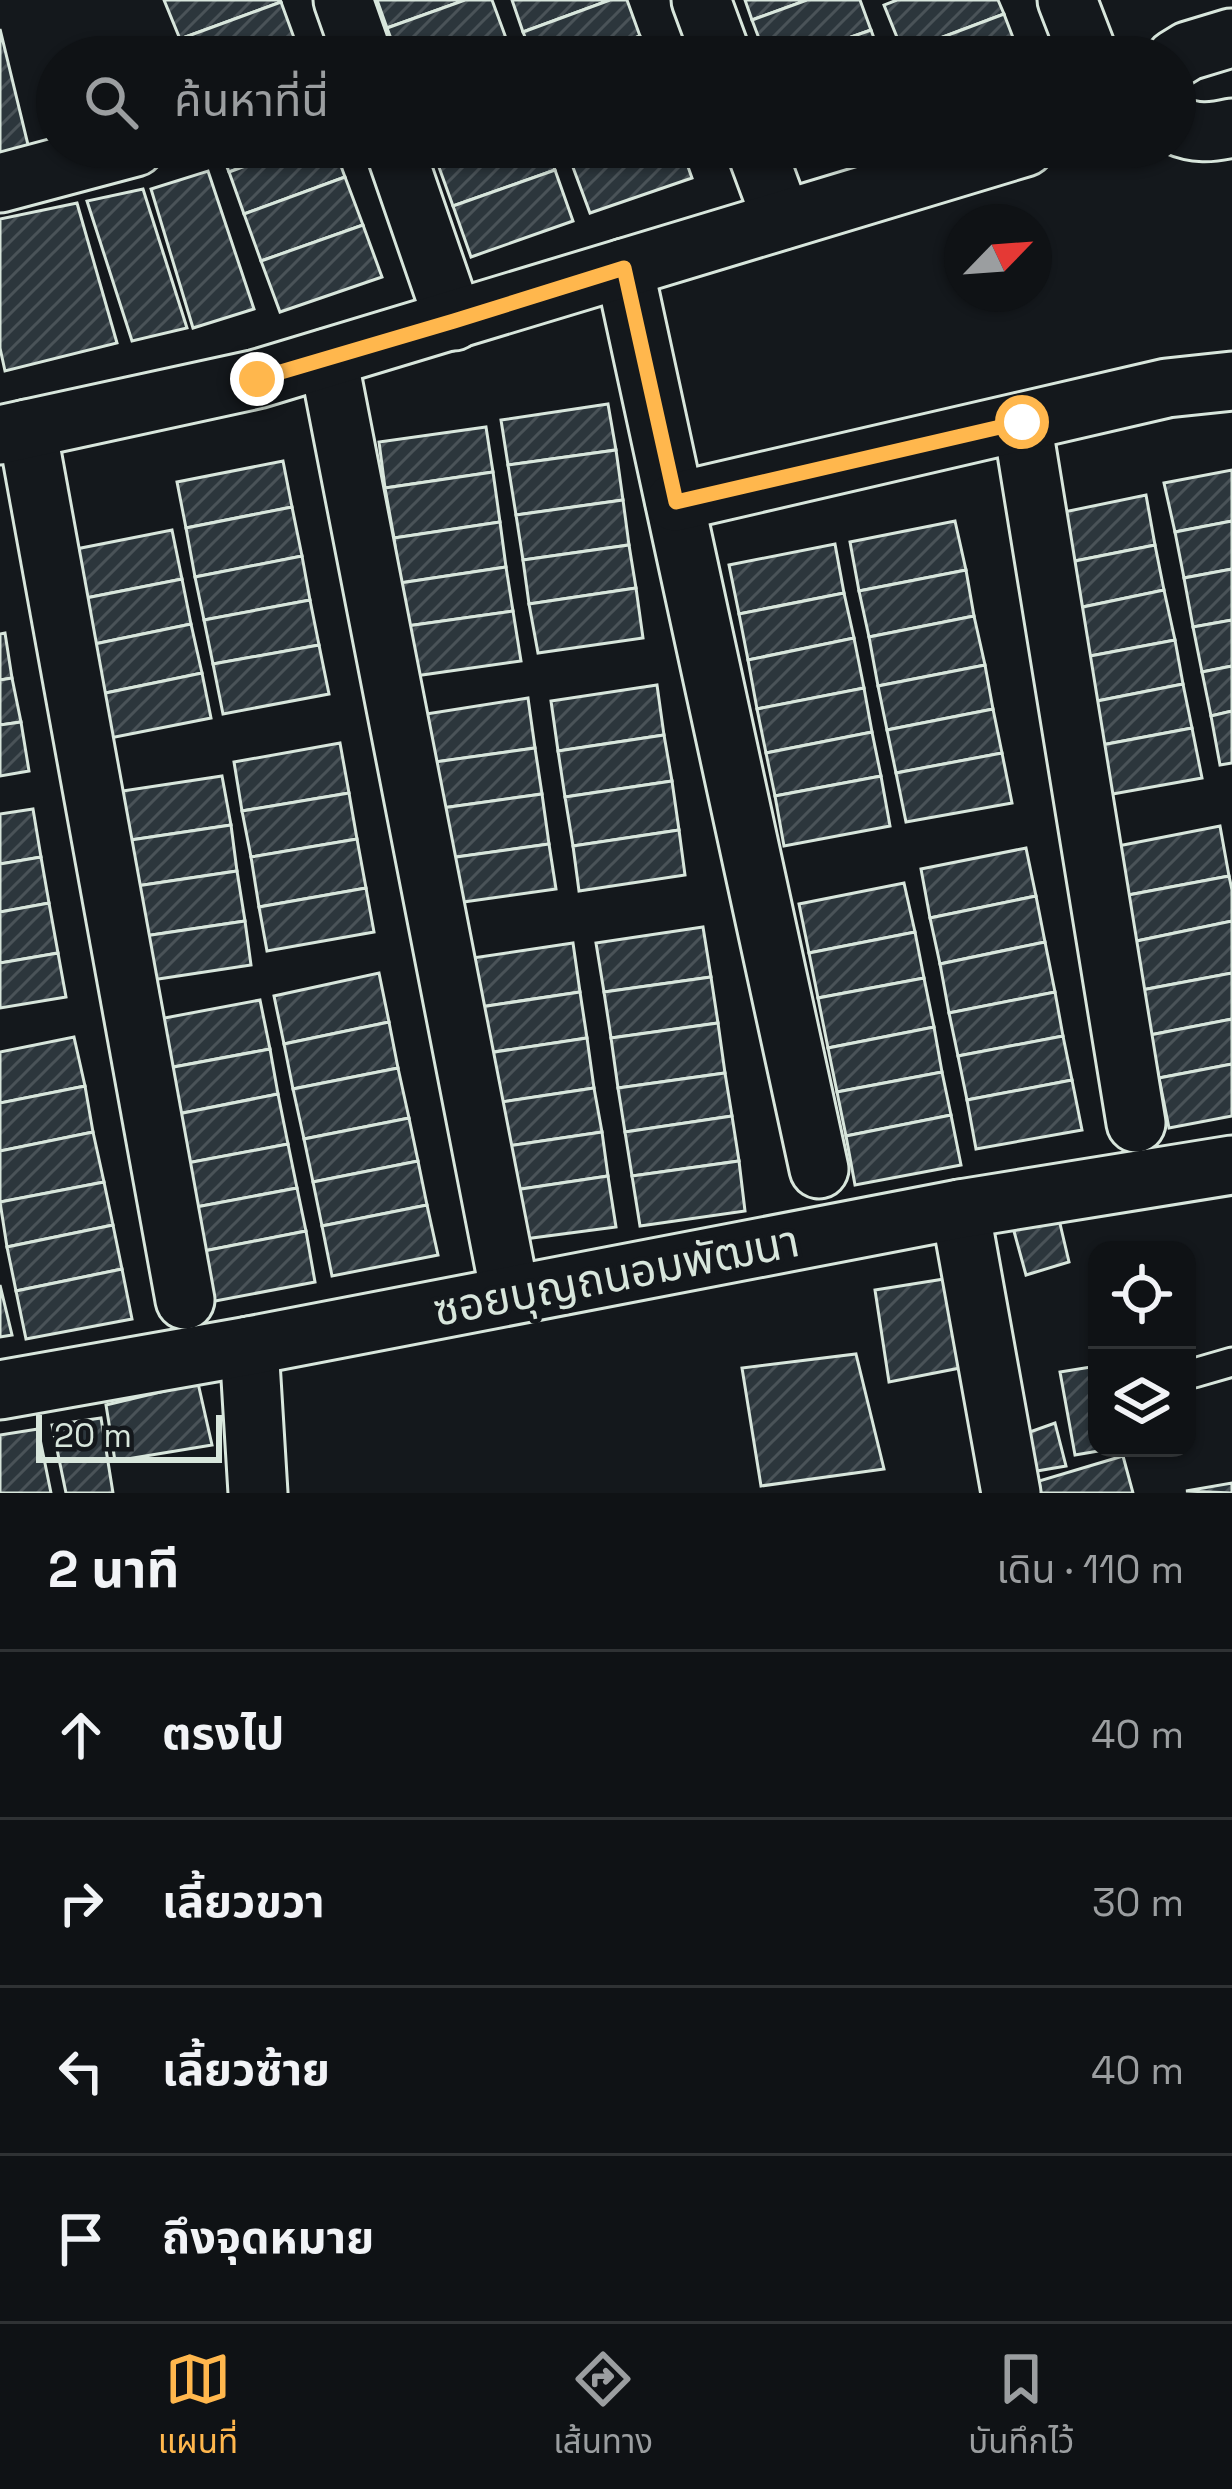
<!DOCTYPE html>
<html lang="th">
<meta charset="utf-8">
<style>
body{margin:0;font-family:"Space Grotesk","Noto Sans Thai",sans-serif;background:#181b1e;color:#f1f3f6}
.controls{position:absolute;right:36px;bottom:36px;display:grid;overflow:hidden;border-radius:24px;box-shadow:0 3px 9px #0004}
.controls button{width:108px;height:108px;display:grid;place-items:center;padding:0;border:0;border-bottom:3px solid #2f3234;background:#0f1215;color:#f1f3f6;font:60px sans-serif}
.compass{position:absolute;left:944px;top:204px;width:108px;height:108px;border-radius:50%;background:#0f1215;box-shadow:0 3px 9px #0004;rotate:65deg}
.scale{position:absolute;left:36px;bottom:30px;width:186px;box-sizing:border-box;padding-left:12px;border:6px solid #d8e6dc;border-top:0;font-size:33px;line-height:42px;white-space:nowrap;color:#d8e6dc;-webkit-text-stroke:9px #14181c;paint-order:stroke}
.stop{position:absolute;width:36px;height:36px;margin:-27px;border:9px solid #ffb74d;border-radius:50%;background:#fff}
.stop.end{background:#ffb74d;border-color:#fff;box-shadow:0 3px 12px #0008}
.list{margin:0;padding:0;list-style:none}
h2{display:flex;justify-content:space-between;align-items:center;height:156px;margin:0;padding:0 48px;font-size:51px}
h2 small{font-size:39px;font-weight:400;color:#9b9ea0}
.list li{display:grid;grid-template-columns:78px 1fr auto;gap:36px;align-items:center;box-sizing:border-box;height:168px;padding:0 48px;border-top:3px solid #2f3234}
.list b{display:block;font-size:45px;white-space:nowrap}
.list em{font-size:39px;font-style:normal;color:#9b9ea0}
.icon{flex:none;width:66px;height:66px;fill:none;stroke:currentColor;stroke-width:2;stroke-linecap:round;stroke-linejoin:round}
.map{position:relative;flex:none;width:1232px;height:1493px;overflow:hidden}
.search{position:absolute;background:#0f1215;box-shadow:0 3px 9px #0004;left:36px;right:36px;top:36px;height:132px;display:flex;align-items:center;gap:30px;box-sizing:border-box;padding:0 42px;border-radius:66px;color:#9b9ea0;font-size:45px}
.sheet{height:828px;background:#0f1215}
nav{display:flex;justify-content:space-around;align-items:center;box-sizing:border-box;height:168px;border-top:3px solid #2f3234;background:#0f1215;font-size:33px;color:#9b9ea0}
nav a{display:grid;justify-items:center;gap:6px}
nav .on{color:#ffb74d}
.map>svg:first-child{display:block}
.building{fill:url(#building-hatch);stroke:#d8e6dc;stroke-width:3}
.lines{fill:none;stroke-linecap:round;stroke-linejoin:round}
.service-casing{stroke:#d8e6dc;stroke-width:33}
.minor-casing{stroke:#d8e6dc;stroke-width:63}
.service{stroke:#14181c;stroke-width:27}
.minor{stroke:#14181c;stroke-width:57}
.route{stroke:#ffb74d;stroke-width:15}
.labels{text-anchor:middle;stroke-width:9;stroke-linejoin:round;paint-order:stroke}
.street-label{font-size:45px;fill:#d8e6dc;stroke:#14181c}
</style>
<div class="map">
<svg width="1232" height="1493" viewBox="0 0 1232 1493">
<defs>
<pattern id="building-hatch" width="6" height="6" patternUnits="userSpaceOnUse" patternTransform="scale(3)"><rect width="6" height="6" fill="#2c363c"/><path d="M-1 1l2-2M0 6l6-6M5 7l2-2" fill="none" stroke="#4a5358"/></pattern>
</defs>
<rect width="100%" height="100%" fill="#14181c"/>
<g class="building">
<path d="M164 0H280L281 2 180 39Z"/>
<path d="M377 0H465L387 28Z"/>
<path d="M465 0H492L506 38 455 57H398L387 28Z"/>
<path d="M512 0H610L523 32Z"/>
<path d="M610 0H627L640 36 584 57H533L523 32Z"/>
<path d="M745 0H807L752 20Z"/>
<path d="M807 0H860L871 30 795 57H766L752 20Z"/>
<path d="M897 0H998L1004 14 903 52 884 5Z"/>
<path d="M281 2 297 46 267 57H186L180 39Z"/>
<path d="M1004 14 1020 56 905 57 903 52Z"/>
<path d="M0 29 29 149 0 156Z"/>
<path d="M871 30 881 57H795Z"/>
<path d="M640 36 648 57H584Z"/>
<path d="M506 38 513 57H455Z"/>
<path d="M297 46 301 57H267Z"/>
<path d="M219 147H298L229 172Z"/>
<path d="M298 147H334L345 177 244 214 229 172Z"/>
<path d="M432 147H470L436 159Z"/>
<path d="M470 147H546L555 170 453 206 436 159Z"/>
<path d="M566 147H613L571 162Z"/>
<path d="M613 147H681L692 178 590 213 571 162Z"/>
<path d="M555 170 573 221 471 257 453 206Z"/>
<path d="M208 171 254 309 193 328 151 189Z"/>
<path d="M345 177 363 225 261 261 244 214Z"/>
<path d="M143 189 187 328 132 341 87 201Z"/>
<path d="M77 203 117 343 5 371 0 348V219Z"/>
<path d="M363 225 382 277 280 312 261 261Z"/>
<path d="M608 404 616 450 508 465 501 420Z"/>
<path d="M486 427 493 472 385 488 379 442Z"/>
<path d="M616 450 623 500 516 515 508 465Z"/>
<path d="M283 461 292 507 186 528 177 482Z"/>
<path d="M1232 470V521L1175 532 1164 483Z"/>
<path d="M493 472 500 522 394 538 385 488Z"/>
<path d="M1146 495 1155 545 1050 566 1040 517Z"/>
<path d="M623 500 629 545 523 560 516 515Z"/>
<path d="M292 507 302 556 195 577 186 528Z"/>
<path d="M955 521 966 570 859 591 850 542Z"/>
<path d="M1232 521V569L1184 578 1175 532Z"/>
<path d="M500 522 506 567 400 583 394 538Z"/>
<path d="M172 530 182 579 76 600 66 551Z"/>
<path d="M835 544 844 593 739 614 729 565Z"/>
<path d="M629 545 636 588 529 604 523 560Z"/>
<path d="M1155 545 1164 590 1059 612 1050 566Z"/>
<path d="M302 556 310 600 204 620 195 577Z"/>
<path d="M506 567 513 611 407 626 400 583Z"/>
<path d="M1232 569V620L1193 627 1184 578Z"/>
<path d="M966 570 974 616 869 637 859 591Z"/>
<path d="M182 579 191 624 85 646 76 600Z"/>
<path d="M636 588 643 638 538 653 529 604Z"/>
<path d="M1164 590 1175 640 1069 660 1059 612Z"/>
<path d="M844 593 854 638 748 660 739 614Z"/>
<path d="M310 600 319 645 213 664 204 620Z"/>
<path d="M513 611 521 661 415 676 407 626Z"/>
<path d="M974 616 985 665 878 686 869 637Z"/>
<path d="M1232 620V666L1202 672 1193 627Z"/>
<path d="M191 624 202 673 96 695 85 646Z"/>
<path d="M5 633 12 678 0 680V634Z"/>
<path d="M854 638 864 688 757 709 748 660Z"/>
<path d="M1175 640 1183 684 1077 705 1069 660Z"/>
<path d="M319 645 329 694 223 714 213 664Z"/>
<path d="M985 665 993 709 887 730 878 686Z"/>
<path d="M1232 666V711L1211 716 1202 672Z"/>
<path d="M202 673 211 718 105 739 96 695Z"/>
<path d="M12 678 21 722 0 725V680Z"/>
<path d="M1183 684 1192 728 1086 748 1077 705Z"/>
<path d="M657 685 664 735 558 751 551 701Z"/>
<path d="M864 688 872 732 766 753 757 709Z"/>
<path d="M528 698 535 748 428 763 420 715Z"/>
<path d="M993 709 1002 753 896 773 887 730Z"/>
<path d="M1232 711V763L1220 765 1211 716Z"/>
<path d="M21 722 29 771 0 776V725Z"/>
<path d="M1192 728 1202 778 1096 797 1086 748Z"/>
<path d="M872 732 881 776 775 796 766 753Z"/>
<path d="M664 735 672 781 565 797 558 751Z"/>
<path d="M340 743 349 793 242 811 234 762Z"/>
<path d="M535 748 542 794 435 809 428 763Z"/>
<path d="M1002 753 1012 803 906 822 896 773Z"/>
<path d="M222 776 231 825 124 841 116 792Z"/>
<path d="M881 776 890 826 784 846 775 796Z"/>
<path d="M672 781 679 830 573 846 565 797Z"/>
<path d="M349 793 357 839 251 857 242 811Z"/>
<path d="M542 794 549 844 442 859 435 809Z"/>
<path d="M33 809 41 857 0 864V814Z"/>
<path d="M231 825 237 871 130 887 124 841Z"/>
<path d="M1220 826 1229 876 1123 896 1113 847Z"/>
<path d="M679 830 685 875 579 891 573 846Z"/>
<path d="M357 839 366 888 259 907 251 857Z"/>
<path d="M549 844 556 889 449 904 442 859Z"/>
<path d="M1026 848 1036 896 930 918 921 869Z"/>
<path d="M41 857 49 903 0 912V864Z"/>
<path d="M237 871 245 921 138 937 130 887Z"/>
<path d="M1229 876 1232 890V921L1132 942 1123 896Z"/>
<path d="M904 883 915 932 809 953 799 904Z"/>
<path d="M366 888 374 932 267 951 259 907Z"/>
<path d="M1036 896 1045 942 940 964 930 918Z"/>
<path d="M49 903 58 953 0 963V912Z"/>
<path d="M245 921 251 965 145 981 138 937Z"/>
<path d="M1232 921V973L1142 990 1132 942Z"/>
<path d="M703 927 711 977 604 992 596 943Z"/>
<path d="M915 932 924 978 818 998 809 953Z"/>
<path d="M1045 942 1055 992 949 1013 940 964Z"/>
<path d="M573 943 580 992 474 1008 466 959Z"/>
<path d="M58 953 66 997 0 1008V963Z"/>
<path d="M379 973 389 1022 284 1044 274 996Z"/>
<path d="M1232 973V1019L1150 1035 1142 990Z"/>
<path d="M711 977 718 1023 611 1038 604 992Z"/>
<path d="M924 978 934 1027 828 1048 818 998Z"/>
<path d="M580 992 587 1038 481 1054 474 1008Z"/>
<path d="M1055 992 1063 1036 958 1056 949 1013Z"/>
<path d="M260 1000 270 1049 163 1069 154 1020Z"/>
<path d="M1232 1019V1064L1159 1078 1150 1035Z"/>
<path d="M389 1022 398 1068 293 1089 284 1044Z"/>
<path d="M718 1023 725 1073 618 1088 611 1038Z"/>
<path d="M934 1027 942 1072 837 1092 828 1048Z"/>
<path d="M1063 1036 1072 1080 967 1100 958 1056Z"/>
<path d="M74 1037 85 1086 0 1103V1052Z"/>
<path d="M587 1038 594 1088 488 1104 481 1054Z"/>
<path d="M270 1049 278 1094 173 1115 163 1069Z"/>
<path d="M1232 1064V1116L1169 1128 1159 1078Z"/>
<path d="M398 1068 409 1118 304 1139 293 1089Z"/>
<path d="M942 1072 951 1115 846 1136 837 1092Z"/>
<path d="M725 1073 732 1116 625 1132 618 1088Z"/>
<path d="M1072 1080 1082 1130 976 1149 967 1100Z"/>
<path d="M85 1086 93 1132 0 1151V1103Z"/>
<path d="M594 1088 602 1132 495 1148 488 1104Z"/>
<path d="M278 1094 288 1144 182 1164 173 1115Z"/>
<path d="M951 1115 961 1165 855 1185 846 1136Z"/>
<path d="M732 1116 739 1161 632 1176 625 1132Z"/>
<path d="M409 1118 418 1161 313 1182 304 1139Z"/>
<path d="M93 1132 104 1182 0 1202V1151Z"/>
<path d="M602 1132 608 1176 502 1192 495 1148Z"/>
<path d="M288 1144 297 1188 191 1208 182 1164Z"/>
<path d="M418 1161 427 1205 322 1226 313 1182Z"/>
<path d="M739 1161 745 1211 640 1226 632 1176Z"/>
<path d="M608 1176 616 1227 509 1241 502 1192Z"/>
<path d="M104 1182 113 1225 7 1247 0 1202Z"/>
<path d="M297 1188 306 1231 199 1252 191 1208Z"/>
<path d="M427 1205 438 1255 332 1276 322 1226Z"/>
<path d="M1057 1211 1069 1262 1026 1275 1012 1224Z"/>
<path d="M113 1225 122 1269 16 1291 7 1247Z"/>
<path d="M306 1231 315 1282 210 1302 199 1252Z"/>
<path d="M122 1269 132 1319 26 1339 16 1291Z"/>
<path d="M944 1279 970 1366 889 1382 875 1290Z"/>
<path d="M0 1285 12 1335 0 1337Z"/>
<path d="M856 1354 884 1469 761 1486 742 1368Z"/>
<path d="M1097 1366V1448H1116L1075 1455 1060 1372Z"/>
<path d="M198 1383 212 1445 115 1461 106 1405Z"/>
<path d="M101 1418 113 1493H66L52 1425Z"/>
<path d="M1055 1423 1066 1466 1037 1471 1027 1433Z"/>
<path d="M38 1429 51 1493H0V1435Z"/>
<path d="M1123 1456 1133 1493H1041L1039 1481Z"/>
<path d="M1232 1483V1493L1186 1491Z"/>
</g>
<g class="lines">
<defs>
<path id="service" d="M1194 1373 1232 1362"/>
<g id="minor">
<path d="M343 0 363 57"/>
<path d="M701 0 722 57"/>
<path d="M1067 0 1089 57"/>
<path d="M1175 59 1188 51 1231 38"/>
<path d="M1175 125C1195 134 1211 133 1232 128"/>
<path d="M394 147 454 321"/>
<path d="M755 147 782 220"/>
<path d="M0 183 135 147"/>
<path d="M624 268 819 1169"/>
<path d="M328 358 505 1268"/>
<path d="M1022 422 1136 1123"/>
<path d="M27 429 185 1300"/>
<path d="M0 435 257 379 1025 147"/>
<path d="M675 502 1167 388 1232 381"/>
<path d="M960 1209 1011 1493"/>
<path d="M249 1346 258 1493"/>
<path d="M0 1390 249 1346 960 1209 1232 1165"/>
</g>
</defs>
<use href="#service" class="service-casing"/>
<use href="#minor" class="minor-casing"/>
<use href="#service" class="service"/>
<use href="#minor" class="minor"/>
</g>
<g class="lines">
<path class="route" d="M257 379 454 321 624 268 676 502 1022 422"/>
</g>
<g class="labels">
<g class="street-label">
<text transform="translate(616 1275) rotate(-11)" y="16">ซอยบุญถนอมพัฒนา</text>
</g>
</g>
</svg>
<div class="controls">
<button><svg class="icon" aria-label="locate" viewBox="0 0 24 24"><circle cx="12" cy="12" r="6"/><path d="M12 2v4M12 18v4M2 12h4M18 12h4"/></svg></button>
<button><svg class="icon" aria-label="layers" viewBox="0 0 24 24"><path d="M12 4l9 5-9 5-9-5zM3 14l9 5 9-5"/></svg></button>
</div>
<svg class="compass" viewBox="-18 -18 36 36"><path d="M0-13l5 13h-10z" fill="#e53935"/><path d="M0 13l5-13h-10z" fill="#9b9ea0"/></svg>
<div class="scale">20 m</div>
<div class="stop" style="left:1022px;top:422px"></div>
<div class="stop end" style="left:257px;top:379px"></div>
<div class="search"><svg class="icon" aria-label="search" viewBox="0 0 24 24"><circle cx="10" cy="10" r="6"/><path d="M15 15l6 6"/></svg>ค้นหาที่นี่</div>
</div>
<section class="sheet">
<h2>2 นาที<small>เดิน · 110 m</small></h2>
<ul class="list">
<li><svg class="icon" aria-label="ahead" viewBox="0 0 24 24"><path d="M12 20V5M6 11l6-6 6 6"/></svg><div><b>ตรงไป</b></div><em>40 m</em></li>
<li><svg class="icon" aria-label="right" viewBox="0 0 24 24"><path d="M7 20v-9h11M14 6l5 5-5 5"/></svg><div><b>เลี้ยวขวา</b></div><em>30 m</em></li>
<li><svg class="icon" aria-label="left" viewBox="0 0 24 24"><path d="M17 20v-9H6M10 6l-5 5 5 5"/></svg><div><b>เลี้ยวซ้าย</b></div><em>40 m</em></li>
<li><svg class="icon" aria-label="arrive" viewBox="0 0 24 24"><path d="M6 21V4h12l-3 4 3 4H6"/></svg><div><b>ถึงจุดหมาย</b></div></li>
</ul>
</section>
<nav>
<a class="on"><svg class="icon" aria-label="map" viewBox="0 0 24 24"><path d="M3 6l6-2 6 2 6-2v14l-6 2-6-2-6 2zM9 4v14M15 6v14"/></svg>แผนที่</a>
<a><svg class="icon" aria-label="directions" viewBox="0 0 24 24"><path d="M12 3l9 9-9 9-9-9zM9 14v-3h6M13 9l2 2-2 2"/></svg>เส้นทาง</a>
<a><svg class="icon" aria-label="saved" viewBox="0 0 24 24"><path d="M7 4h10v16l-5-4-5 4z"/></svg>บันทึกไว้</a>
</nav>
